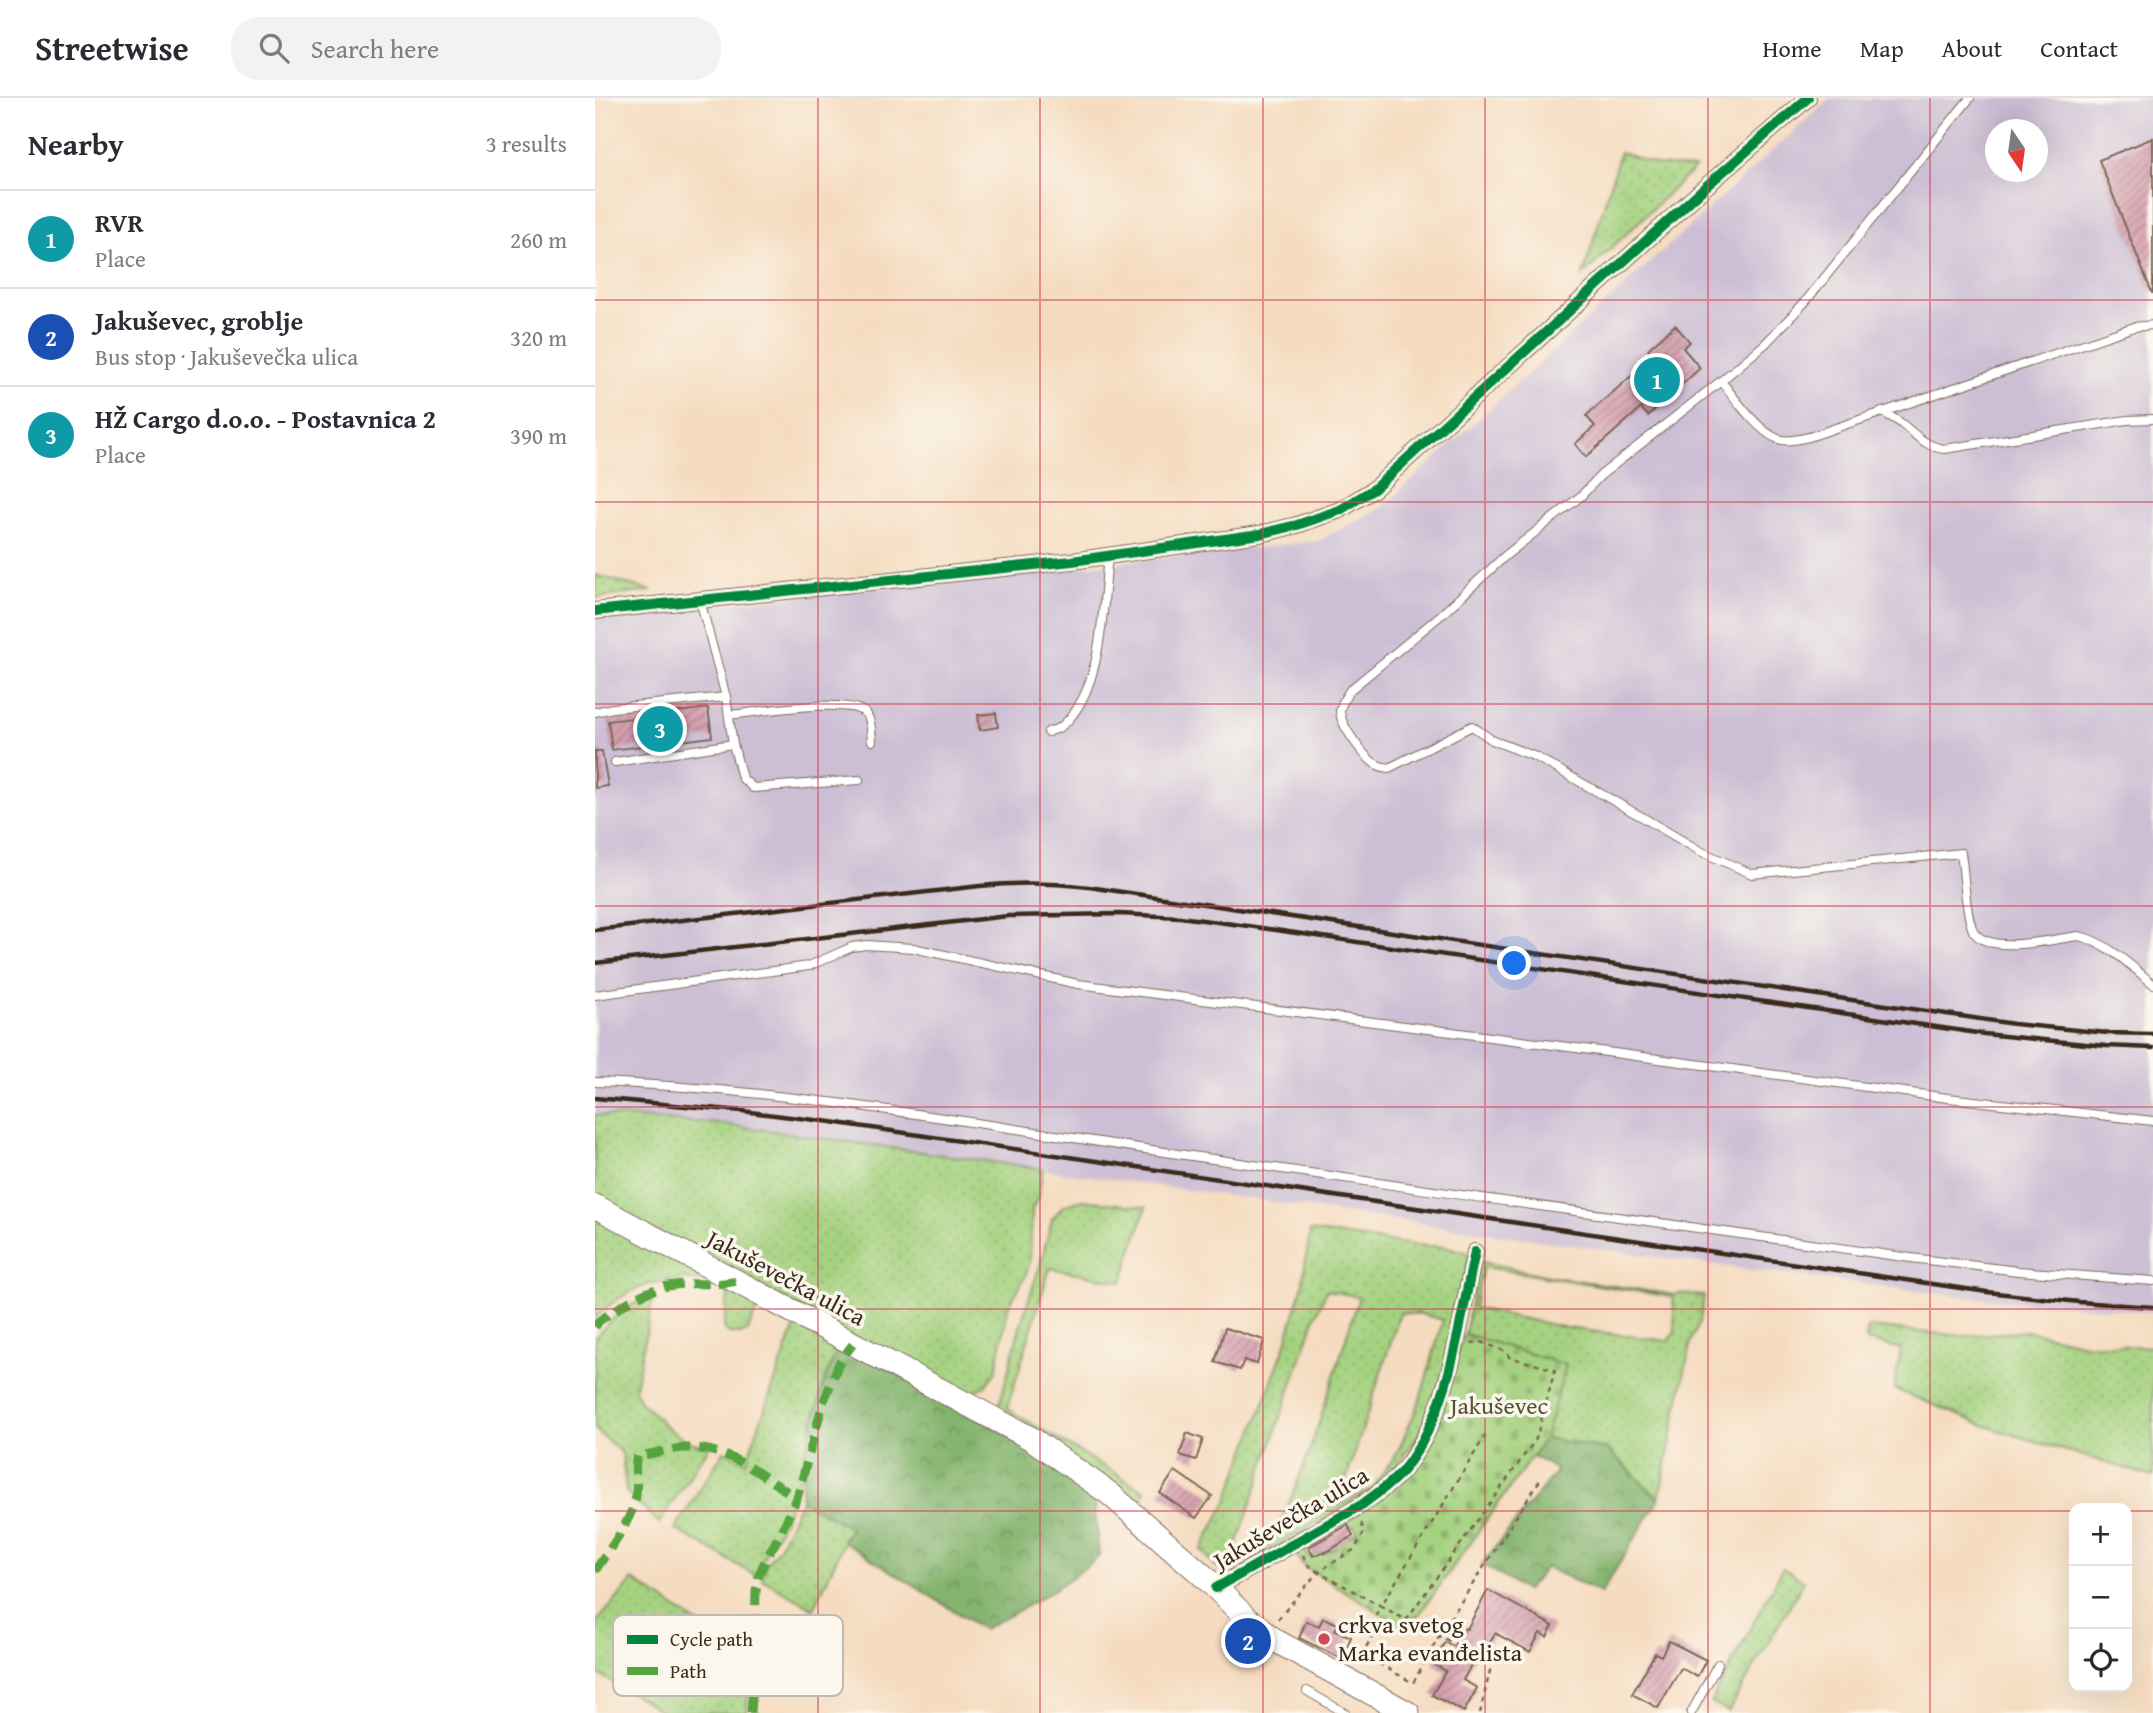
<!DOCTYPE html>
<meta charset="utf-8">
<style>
body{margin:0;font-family:"Gentium Book Plus",serif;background:#f2f2f3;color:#2b2b33}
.controls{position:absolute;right:21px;bottom:21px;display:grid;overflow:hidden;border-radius:14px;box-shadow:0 7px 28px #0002}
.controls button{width:63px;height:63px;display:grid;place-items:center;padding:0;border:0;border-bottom:2px solid #e1e1e2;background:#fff;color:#2b2b33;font:35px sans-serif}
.compass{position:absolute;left:1390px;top:21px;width:63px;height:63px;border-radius:50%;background:#fff;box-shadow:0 7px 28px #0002;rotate:167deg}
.you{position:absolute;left:920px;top:866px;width:24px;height:24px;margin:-18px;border:5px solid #fff;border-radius:50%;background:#1a73e8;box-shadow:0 0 0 10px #1a73e833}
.badge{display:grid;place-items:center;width:46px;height:46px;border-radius:50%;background:#0b8043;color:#fff;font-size:23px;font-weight:700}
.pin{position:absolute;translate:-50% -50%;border:4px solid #fff;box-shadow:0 2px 7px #0006}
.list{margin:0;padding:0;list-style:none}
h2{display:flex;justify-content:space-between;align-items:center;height:91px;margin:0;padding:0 28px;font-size:30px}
h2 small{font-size:23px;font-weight:400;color:#7c7c81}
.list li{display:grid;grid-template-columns:46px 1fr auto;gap:21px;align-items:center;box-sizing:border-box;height:98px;padding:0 28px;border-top:2px solid #e1e1e2}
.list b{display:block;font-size:26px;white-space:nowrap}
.list p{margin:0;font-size:23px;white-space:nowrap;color:#7c7c81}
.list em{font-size:23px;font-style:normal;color:#7c7c81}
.icon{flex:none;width:38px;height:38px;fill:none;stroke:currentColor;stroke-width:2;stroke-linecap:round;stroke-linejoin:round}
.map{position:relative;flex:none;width:1558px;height:1615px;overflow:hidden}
header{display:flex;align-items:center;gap:42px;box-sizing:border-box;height:98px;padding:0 35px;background:#fff;border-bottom:2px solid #e1e1e2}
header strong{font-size:33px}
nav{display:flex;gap:38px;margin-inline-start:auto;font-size:24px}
.search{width:490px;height:63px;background:#f2f2f3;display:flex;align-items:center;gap:18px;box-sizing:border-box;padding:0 24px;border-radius:28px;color:#7c7c81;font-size:26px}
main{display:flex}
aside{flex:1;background:#fff}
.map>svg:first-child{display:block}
.railway{fill:#ccbed4;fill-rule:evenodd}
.grass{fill:url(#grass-dots);stroke:#707e4f;stroke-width:2;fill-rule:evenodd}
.forest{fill:url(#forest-crowns);stroke:#606f46;stroke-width:2}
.cemetery{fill:url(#cemetery-stones);stroke:#707e4f;stroke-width:2}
.building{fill:url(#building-hatch)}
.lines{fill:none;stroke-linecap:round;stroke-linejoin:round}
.lane-casing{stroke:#7c6857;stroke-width:10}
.street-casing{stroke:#7c6857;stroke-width:18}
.secondary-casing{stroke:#7c6857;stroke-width:25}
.path{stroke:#7c6857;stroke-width:2.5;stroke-dasharray:5 5;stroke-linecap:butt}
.lane{stroke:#fff;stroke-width:8}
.street{stroke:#fff;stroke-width:16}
.secondary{stroke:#fff;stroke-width:23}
.rail{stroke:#3b2a1e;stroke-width:4.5}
.quiet{stroke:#54a441;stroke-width:9;stroke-dasharray:18 9;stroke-linecap:butt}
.cycleway-casing{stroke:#fbf7ec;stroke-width:15}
.cycleway{stroke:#00873e;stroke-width:10}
.grid{fill:none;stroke:#d1495b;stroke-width:2;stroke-opacity:0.55}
.poi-dot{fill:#d1495b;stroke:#fbf7ec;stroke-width:2.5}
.labels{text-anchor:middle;stroke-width:7;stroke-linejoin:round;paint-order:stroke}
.street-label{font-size:24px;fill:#3b2a1e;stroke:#fbf7ec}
.park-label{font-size:24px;fill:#565436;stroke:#fbf7ec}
.poi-label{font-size:24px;fill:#3b2a1e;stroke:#fbf7ec;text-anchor:start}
.key{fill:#fbf7ec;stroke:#c1baae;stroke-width:2}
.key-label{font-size:19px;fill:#3b2a1e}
</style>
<header>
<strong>Streetwise</strong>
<div class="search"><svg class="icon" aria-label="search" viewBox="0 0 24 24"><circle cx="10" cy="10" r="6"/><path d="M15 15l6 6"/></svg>Search here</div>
<nav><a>Home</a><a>Map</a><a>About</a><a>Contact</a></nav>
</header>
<main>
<aside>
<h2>Nearby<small>3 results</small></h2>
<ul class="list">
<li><span class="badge" style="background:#0f9aa8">1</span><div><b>RVR</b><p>Place</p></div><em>260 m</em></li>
<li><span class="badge" style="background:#1a4fb4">2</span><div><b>Jakuševec, groblje</b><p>Bus stop · Jakuševečka ulica</p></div><em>320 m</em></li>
<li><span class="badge" style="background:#0f9aa8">3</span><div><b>HŽ Cargo d.o.o. - Postavnica 2</b><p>Place</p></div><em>390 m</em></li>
</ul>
</aside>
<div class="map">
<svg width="1558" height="1615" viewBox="0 0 1558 1615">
<defs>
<pattern id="grass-dots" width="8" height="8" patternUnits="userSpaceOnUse" patternTransform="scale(1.75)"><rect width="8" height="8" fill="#a5d280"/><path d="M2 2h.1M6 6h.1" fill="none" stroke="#8fb46e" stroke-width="1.8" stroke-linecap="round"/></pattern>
<pattern id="forest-crowns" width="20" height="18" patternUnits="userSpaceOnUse" patternTransform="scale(1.75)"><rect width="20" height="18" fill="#84b46e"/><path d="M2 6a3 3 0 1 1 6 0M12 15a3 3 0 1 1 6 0" fill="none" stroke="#6d935a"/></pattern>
<pattern id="cemetery-stones" width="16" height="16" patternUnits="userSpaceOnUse" patternTransform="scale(1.75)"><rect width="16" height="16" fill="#a5d280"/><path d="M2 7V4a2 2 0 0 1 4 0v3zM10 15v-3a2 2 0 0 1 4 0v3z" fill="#8fb46e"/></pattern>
<pattern id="building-hatch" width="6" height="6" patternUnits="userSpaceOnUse" patternTransform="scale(1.75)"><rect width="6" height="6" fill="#d59dae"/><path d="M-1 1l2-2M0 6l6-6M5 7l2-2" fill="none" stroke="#ae808d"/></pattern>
</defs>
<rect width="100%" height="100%" fill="#fbf7ec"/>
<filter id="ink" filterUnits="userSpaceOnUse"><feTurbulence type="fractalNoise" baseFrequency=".0143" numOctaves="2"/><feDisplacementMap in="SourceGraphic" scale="14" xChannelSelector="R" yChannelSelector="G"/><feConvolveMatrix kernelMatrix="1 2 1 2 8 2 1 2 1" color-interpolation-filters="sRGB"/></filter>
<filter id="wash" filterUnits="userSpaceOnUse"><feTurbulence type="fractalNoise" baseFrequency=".00686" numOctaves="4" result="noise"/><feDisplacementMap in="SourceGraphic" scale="28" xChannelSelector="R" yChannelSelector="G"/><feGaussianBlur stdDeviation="1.57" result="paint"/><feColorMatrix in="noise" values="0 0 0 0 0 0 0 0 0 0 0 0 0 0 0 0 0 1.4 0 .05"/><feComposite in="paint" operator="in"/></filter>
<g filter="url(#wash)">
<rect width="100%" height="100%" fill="#f5dcc0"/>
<path class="railway" d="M1235 0H1558V1214L1381 1200 1155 1172 127 1026 0 1017V520L723 443 786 410ZM1400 32H1442V74H1400Z"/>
<g class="grass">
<path d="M1025 54 1062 67 1100 70 988 177Z"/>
<path d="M0 477 57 493 0 500Z"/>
<path d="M0 1017 127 1026 448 1071 443 1100 437 1111 435 1164 430 1179 413 1209 401 1273 390 1288 368 1298 0 1101Z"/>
<path d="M487 1102 551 1109 527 1184 455 1170 412 1311 550 1393 545 1414 402 1316 424 1232 445 1167 457 1121 468 1108Z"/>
<path d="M0 1115 129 1184C113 1185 95 1180 79 1182 49 1184 20 1198 0 1221Z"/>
<path d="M715 1133 820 1147 852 1149 874 1155 855 1261 831 1326 789 1385 639 1473 637 1469 626 1473 606 1452 632 1403 690 1248 707 1189ZM732 1192 764 1199C737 1282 714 1369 675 1447L636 1464 720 1219ZM805 1215 826 1216 848 1222 824 1305 803 1353 778 1390 743 1407Z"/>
<path d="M884 1163 954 1178 1080 1197 1083 1195 1109 1198 1105 1223 1096 1243 1064 1401 1012 1351 950 1340 971 1267 870 1236ZM888 1169 1078 1199 1080 1234 1073 1243 972 1230 879 1210Z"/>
<path d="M133 1194 150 1197 166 1203 153 1233 145 1236 134 1235 129 1230Z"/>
<path d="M59 1195 40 1290 44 1302 73 1330 94 1344 114 1349 64 1425 31 1394 27 1355 0 1331V1239L26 1213Z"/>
<path d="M202 1222 252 1249 212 1351 200 1396 186 1429 169 1458 160 1477 80 1431 129 1353 151 1364Z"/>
<path d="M1273 1229 1368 1238 1434 1233 1490 1246 1558 1249V1379L1396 1330 1299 1291 1306 1251 1271 1242Z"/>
<path d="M206 1402 255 1430 219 1511 167 1481 172 1465 184 1449Z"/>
<path d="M1188 1470 1209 1483 1133 1614 1116 1604Z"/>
<path d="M38 1482 154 1559 152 1615H71L0 1574V1526Z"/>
</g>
<g class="forest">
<path d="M245 1245 388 1322 499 1395 504 1458C469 1488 429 1511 388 1531L248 1443 255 1430 206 1402 209 1359 230 1280Z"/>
<path d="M950 1340 1012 1351 1064 1401 1006 1495 951 1469 931 1493 887 1466 962 1372 938 1358Z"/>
</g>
<path class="cemetery" d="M870 1236 971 1267 950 1340 813 1532 709 1468C700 1459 701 1452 711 1445L715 1451 711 1454 714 1459 730 1453 731 1455 741 1449 740 1448 762 1434 759 1428 755 1430 751 1424 803 1383Z"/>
<g id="blocks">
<g class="building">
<path d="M1558 40V195H1557L1504 62Z"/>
<path d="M1080 227 1095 244 1088 250 1105 270 1053 318 1046 310 991 359 980 346 1000 328 991 318 1059 258 1053 251Z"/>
<path d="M113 610 117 639 17 652 13 623Z"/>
<path d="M401 615 403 629 385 632 383 617Z"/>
<path d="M0 653H7L13 688 0 690Z"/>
<path d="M630 1230 669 1242 662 1266 649 1262 645 1272 620 1264Z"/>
<path d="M592 1335 608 1341 601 1362 585 1357Z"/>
<path d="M580 1373 617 1398 601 1420 565 1395Z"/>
<path d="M753 1427 758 1438 730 1455V1453L718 1458 714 1449Z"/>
<path d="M893 1492 958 1528 952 1539 945 1535 935 1554 900 1535 888 1557 883 1554 868 1582 882 1590 869 1614 837 1597 851 1573 838 1566 850 1544 860 1549 870 1530 872 1531Z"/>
<path d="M728 1520 743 1526 740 1532 756 1539 747 1561 704 1540 711 1523 724 1528Z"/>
<path d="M1074 1543 1111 1562 1102 1579 1086 1570 1063 1610 1037 1596 1060 1555 1066 1558Z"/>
</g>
</g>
</g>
<g filter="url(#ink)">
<use href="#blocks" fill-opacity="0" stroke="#7c6857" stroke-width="2"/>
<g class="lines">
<defs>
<g id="lane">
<path d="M1375 0 1210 204 1170 246 1126 283C1139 299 1162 332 1181 340 1191 345 1204 341 1214 339L1539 229 1558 227"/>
<path d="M1126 283 1006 377 986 398 910 458 846 517 755 592C751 598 746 605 745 613 745 626 770 662 783 667 786 669 790 669 794 670L877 628 897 642 941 659 1047 719 1105 753 1157 776 1366 755C1370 779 1369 806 1377 830 1388 860 1461 840 1484 838 1513 845 1535 867 1558 886"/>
<path d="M1287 314C1294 318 1301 321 1307 326 1321 337 1331 349 1350 351L1532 322 1558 321"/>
<path d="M105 502 131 599 138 646 147 680 158 690 264 682"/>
<path d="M0 614 18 610 131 599"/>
<path d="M134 617C158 615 260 597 272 617 277 623 276 636 277 643"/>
<path d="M453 634C458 632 464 631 468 627 508 593 508 506 513 457"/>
<path d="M20 664 138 646"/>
<path d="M0 897 214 868 257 849 271 847 318 850 483 886 1004 953 1353 1000 1558 1023"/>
<path d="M0 984C196 991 389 1027 583 1056 827 1092 1072 1126 1316 1160L1423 1173 1558 1183"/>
<path d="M712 1593 750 1615"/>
<path d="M1096 1615 1123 1566"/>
</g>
<g id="street">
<path d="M0 513 477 463 665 436 702 427 745 412 779 391 1109 90 1213 0"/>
<path d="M621 1490 768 1406C782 1395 798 1385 809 1371 856 1312 864 1225 880 1154"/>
</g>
<path id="secondary" d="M0 1108 437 1341 515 1396 613 1482 652 1521 681 1543 813 1615"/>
</defs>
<use href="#lane" class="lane-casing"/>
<use href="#street" class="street-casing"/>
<use href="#secondary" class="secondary-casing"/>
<g class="path">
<path d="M876 1245 887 1244 912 1254 914 1259 960 1272 941 1341 811 1522 786 1508 890 1338"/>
<path d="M683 1521 723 1474 713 1467 708 1457"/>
<path d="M844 1538 947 1379"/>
<path d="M771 1551 776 1561 818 1585 844 1538 897 1564 885 1615"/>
<path d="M761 1566 777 1539 770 1536 786 1508 723 1474 760 1451 769 1434 766 1424"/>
</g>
<use href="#lane" class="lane"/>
<use href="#street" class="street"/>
<use href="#secondary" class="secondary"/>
<g class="rail">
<path d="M0 832 385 788C422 784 457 785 494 789L1419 926 1513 935 1558 936"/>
<path d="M0 865 413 818 524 816 585 819 653 828 1389 936 1511 948 1558 950"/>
<path d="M0 1000 147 1013 236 1024 1392 1194 1484 1204 1558 1209"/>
</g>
<g class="quiet">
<path d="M0 1229 4 1223C28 1207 51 1190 80 1187 101 1184 121 1188 142 1183"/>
<path d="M0 1473C13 1452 39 1421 41 1396 43 1383 38 1372 42 1358 58 1356 74 1351 90 1350 133 1348 168 1379 202 1400"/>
<path d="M156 1615 159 1570 161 1493 164 1477 171 1461 187 1432 202 1400 228 1305 245 1263 258 1246"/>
</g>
<defs>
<g id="cycleway">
<path d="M0 513 477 463 665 436 702 427 745 412 779 391 1109 90 1213 0"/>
<path d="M621 1490 768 1406C782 1395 798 1385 809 1371 856 1312 864 1225 880 1154"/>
</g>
</defs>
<use href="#cycleway" class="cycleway-casing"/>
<use href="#cycleway" class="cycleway"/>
</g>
</g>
<path class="grid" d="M223 0V1615M445 0V1615M668 0V1615M890 0V1615M1113 0V1615M1335 0V1615M0 202H1558M0 404H1558M0 606H1558M0 808H1558M0 1009H1558M0 1211H1558M0 1413H1479M1532 1413H1558"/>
<circle class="poi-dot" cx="729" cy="1541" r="7"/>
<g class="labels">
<g class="street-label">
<text transform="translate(191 1180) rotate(28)" y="8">Jakuševečka ulica</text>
<text transform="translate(696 1420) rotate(-31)" y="8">Jakuševečka ulica</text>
</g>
<g class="park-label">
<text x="904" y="1316">Jakuševec</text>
</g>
<g class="poi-label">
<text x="743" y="1535">crkva svetog<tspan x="743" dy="28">Marka evanđelista</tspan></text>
</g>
</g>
<rect x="18" y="1517" width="230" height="81" rx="10" class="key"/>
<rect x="32" y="1537" width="31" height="9" fill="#00873e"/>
<rect x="32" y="1569" width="31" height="8" fill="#54a441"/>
<g class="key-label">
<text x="75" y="1548">Cycle path</text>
<text x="75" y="1580">Path</text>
</g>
</svg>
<div class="controls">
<button>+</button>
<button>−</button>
<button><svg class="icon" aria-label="locate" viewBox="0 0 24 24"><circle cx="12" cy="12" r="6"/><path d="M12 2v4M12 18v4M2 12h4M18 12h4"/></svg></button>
</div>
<svg class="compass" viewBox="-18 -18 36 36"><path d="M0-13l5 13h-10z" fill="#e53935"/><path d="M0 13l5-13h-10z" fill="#7c7c81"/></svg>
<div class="you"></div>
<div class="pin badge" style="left:1062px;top:282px;background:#0f9aa8">1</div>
<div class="pin badge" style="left:653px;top:1543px;background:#1a4fb4">2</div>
<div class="pin badge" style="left:65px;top:631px;background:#0f9aa8">3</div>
</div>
</main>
